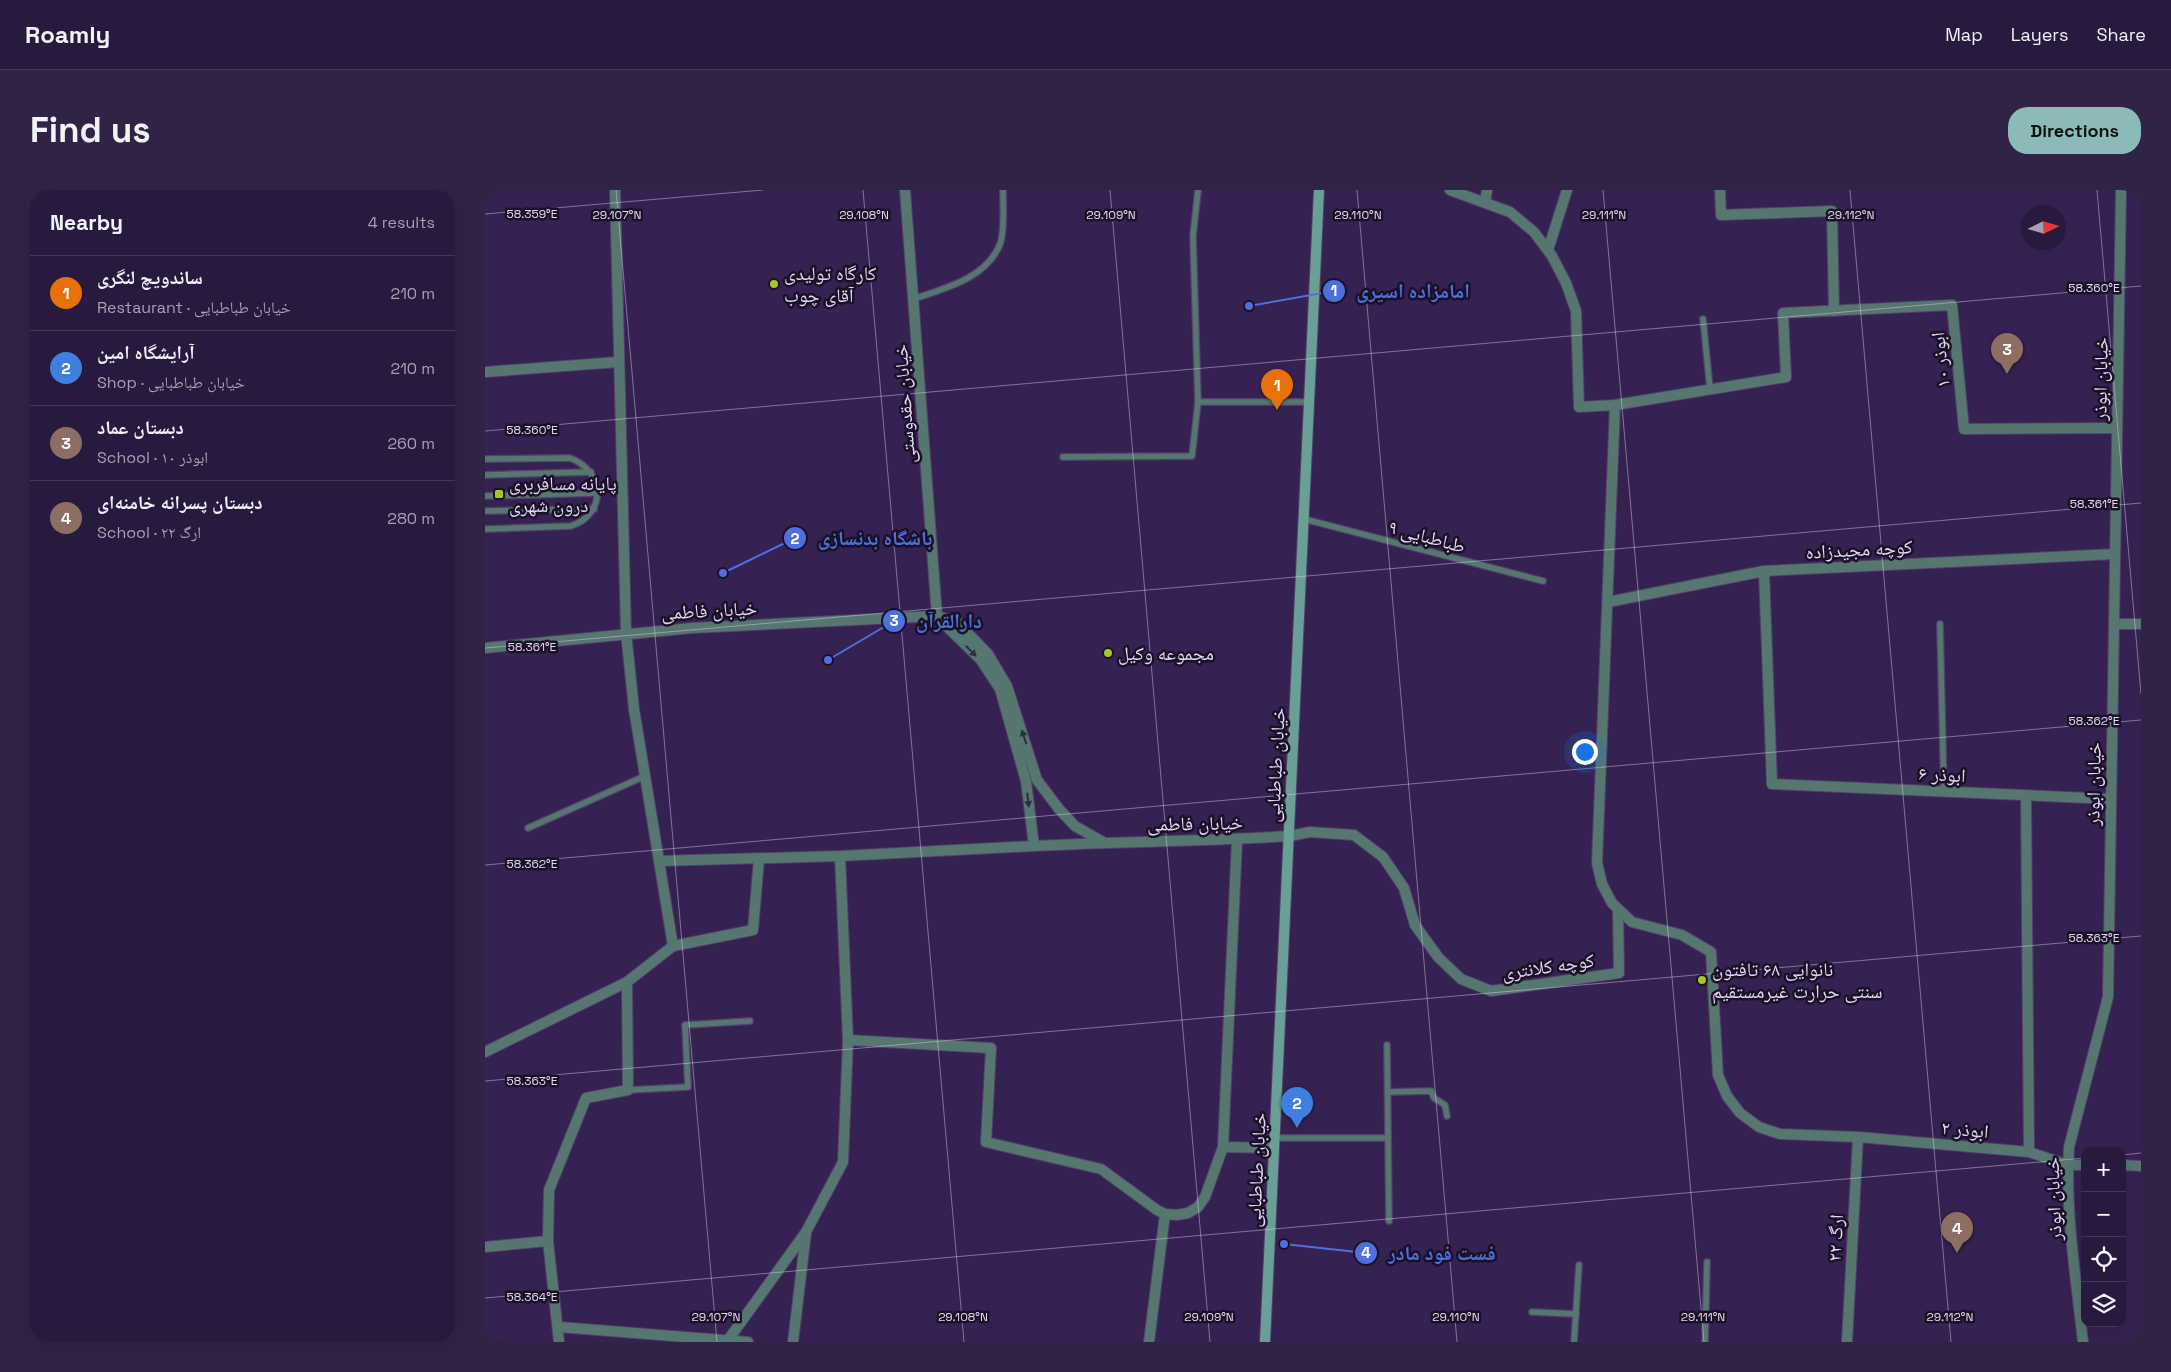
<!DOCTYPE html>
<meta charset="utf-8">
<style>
body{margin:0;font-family:"Space Grotesk","Noto Naskh Arabic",sans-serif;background:#302345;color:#f1f3f6}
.controls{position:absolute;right:15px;bottom:15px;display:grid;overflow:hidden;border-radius:10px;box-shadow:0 5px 20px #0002}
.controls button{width:45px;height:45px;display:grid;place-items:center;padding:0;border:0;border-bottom:1px solid #443858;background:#281a3e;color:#f1f3f6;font:25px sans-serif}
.compass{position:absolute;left:1536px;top:15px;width:45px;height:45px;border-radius:50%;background:#281a3e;box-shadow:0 5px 20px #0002;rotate:85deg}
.you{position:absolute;left:1099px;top:561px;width:18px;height:18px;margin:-12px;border:4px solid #fff;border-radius:50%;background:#1a73e8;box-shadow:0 0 0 8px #1a73e833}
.badge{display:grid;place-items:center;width:32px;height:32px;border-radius:50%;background:#8bbbb9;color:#fff;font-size:16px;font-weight:700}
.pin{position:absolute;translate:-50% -41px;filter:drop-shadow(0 1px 2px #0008)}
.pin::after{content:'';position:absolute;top:26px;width:18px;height:15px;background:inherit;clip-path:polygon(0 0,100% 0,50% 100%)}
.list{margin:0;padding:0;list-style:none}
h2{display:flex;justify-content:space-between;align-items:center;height:65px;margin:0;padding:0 20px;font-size:21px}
h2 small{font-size:16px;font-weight:400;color:#a5a1b0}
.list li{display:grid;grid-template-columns:32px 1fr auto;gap:15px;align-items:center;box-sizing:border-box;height:75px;padding:0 20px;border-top:1px solid #443858}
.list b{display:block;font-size:19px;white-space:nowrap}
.list p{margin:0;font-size:16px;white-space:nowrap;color:#a5a1b0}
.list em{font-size:16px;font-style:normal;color:#a5a1b0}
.icon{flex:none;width:28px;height:28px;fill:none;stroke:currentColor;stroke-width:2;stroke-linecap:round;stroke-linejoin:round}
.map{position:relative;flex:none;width:1656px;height:1152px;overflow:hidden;border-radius:20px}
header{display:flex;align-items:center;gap:30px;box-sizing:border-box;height:70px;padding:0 25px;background:#281a3e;border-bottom:1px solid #443858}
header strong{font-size:24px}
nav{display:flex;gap:28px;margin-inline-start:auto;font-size:18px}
.intro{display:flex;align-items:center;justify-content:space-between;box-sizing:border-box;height:120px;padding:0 30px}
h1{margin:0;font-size:35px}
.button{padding:12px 22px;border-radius:20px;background:#8bbbb9;color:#111;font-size:18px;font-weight:700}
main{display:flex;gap:30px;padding:0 30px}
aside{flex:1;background:#281a3e;border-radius:20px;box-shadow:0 5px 20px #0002}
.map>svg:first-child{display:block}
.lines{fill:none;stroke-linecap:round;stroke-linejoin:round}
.service-casing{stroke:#523f6c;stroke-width:8}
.minor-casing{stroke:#523f6c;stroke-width:12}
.tertiary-casing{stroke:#523f6c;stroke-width:12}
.secondary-casing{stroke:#523f6c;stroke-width:12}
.service{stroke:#567670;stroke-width:5.5}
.minor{stroke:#567670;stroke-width:10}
.tertiary{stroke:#567670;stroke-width:10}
.secondary{stroke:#6a9f95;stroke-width:10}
.oneway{fill:#2c2f3d}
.ticks{fill:none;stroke:#e2d7f5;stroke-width:1;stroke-opacity:0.45}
.poi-dot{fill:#a6c821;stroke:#1a1127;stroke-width:2}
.labels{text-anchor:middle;stroke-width:5;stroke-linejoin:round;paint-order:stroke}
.poi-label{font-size:19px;fill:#e2d7f5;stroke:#1a1127;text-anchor:start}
.street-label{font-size:19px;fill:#e2d7f5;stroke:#1a1127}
.ticks-label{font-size:12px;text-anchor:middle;fill:#e2d7f5;stroke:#1a1127;stroke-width:5;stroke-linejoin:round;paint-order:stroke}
.leader{fill:none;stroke:#4e70df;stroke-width:2}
.callout-dot{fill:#4e70df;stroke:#1a1127;stroke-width:2}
.mark-label{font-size:15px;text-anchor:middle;font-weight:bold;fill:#fff}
.callout-label{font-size:20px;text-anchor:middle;font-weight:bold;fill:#4e70df;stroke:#1a1127;stroke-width:5;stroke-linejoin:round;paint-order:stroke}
</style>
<header>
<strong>Roamly</strong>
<nav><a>Map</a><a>Layers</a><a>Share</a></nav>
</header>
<div class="intro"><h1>Find us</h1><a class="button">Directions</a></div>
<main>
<aside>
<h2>Nearby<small>4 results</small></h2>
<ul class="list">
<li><span class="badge" style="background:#e8710a">1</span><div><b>ساندویچ لنگری</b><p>Restaurant · خیابان طباطبایی</p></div><em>210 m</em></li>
<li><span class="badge" style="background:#3f7fe0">2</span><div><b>آرایشگاه امین</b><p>Shop · خیابان طباطبایی</p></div><em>210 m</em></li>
<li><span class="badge" style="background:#8d6e63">3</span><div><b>دبستان عماد</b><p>School · ابوذر ۱۰</p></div><em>260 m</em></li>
<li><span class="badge" style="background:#8d6e63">4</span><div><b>دبستان پسرانه خامنه‌ای</b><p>School · ارگ ۲۲</p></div><em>280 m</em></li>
</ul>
</aside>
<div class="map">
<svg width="1656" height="1152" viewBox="0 0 1656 1152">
<rect width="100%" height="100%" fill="#362252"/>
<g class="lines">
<defs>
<g id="service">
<path d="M429 109C460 98 502 88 515 54 520 41 518 15 518 0"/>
<path d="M1218 129 1225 199"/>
<path d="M713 212H824"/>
<path d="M578 267 707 266 713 212 708 46 713 1"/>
<path d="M0 269 85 268C120 281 122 324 86 336L0 339"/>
<path d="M0 285 106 282"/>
<path d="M0 306 112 303"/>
<path d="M0 321 109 319"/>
<path d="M819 329 1058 391"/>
<path d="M1455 434 1459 602"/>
<path d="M43 638 160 586"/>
<path d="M902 855 904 1031"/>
<path d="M143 900 203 897 200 835 265 831"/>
<path d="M903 902 946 901 949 908 960 915 962 926"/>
<path d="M790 948H903"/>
<path d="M1047 1122 1091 1124"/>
<path d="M1089 1152 1094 1075"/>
<path d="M1220 1152 1222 1072"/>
</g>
<g id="minor">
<path d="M965 0 1025 22 1049 42 1067 66 1081 93 1091 121 1094 217 1130 215 1112 673 1117 694 1127 713 1147 732 1197 745 1226 762 1233 885 1242 906 1255 923 1274 937 1295 944 1373 947 1544 962 1583 975H1600"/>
<path d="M1235 0 1236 25 1347 21 1349 121"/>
<path d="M1000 13 1002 0"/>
<path d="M1063 60 1082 0"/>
<path d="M0 182 133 172"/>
<path d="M1130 215 1301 187 1298 123 1467 115 1479 239 1632 238"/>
<path d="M1279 381 1287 594 1626 609"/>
<path d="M1123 412 1279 381 1630 364"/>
<path d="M1629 434H1656"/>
<path d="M141 443 149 519 188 756"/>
<path d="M1541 606 1544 962"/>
<path d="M804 646 825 642 869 645 898 667 919 698 930 735 953 767 976 789 1006 801 1134 783 1133 721"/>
<path d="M174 671 355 666 549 656"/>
<path d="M363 850 506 858 501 952 616 979 672 1020 680 1024 692 1025 703 1023 713 1017 720 1007 738 957 752 650"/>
<path d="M0 862 142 792 188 756 268 740 274 669"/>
<path d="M738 957 789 958"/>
<path d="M1637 975 1656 976"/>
<path d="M0 1057 63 1051"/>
<path d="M74 1137 263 1152"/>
<path d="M243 1150 321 1042 358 972 363 850 355 666"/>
<path d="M74 1152 63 1051 64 1000 101 908 143 900 142 792"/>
<path d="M308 1152 321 1043"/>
<path d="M664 1152 680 1024"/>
<path d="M1362 1152 1373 947"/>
</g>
<g id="tertiary">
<path d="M130 0 141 443"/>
<path d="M420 0 452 426"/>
<path d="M454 429 496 470 515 499 541 591 549 656C634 651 719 652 804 646"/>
<path d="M0 458 207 438 452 426 473 433 503 464 522 496 552 590 574 619 590 636 618 652"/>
<path d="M1598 1152C1591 1088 1580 1022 1584 957L1623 807 1636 0"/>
</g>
<path id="secondary" d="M780 1152 834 0"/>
</defs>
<use href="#service" class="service-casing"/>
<use href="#minor" class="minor-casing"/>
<use href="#tertiary" class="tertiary-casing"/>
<use href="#secondary" class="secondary-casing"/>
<use href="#service" class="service"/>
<use href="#minor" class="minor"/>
<use href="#tertiary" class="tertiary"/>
<use href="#secondary" class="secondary"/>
</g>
<defs><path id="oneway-solid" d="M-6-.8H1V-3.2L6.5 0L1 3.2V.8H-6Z" transform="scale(1.25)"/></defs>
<g class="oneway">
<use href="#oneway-solid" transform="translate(486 461) rotate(45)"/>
<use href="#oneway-solid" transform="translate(539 547) rotate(-108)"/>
<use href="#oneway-solid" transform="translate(543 610) rotate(83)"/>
</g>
<path class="ticks" d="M131 0 232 1152M378 0 479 1152M625 0 725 1152M872 0 972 1152M1118 0 1219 1152M1365 0 1466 1152M1612 0 1656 504M0 24 278 0M0 241 1656 96M0 458 1656 313M0 675 1656 530M0 891 1656 746M1637 965 1656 963M0 1108 1600 968"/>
<g class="poi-dot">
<circle cx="289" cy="94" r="5"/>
<rect x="9" y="299" width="10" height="10" rx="2.5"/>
<circle cx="623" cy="463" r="5"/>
<circle cx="1217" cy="790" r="5"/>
</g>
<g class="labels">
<g class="poi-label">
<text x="299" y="90">کارگاه تولیدی<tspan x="299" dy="22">آقای چوب</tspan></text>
<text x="24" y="300">پایانه مسافربری<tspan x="24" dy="22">درون شهری</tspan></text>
<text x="633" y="470">مجموعه وکیل</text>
<text x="1227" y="786">نانوایی ۶۸ تافتون<tspan x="1227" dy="22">سنتی حرارت غیرمستقیم</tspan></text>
</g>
<g class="street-label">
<text transform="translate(1455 170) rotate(-96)" y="7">ابوذر ۱۰</text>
<text transform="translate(1615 189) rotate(-89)" y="7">خیابان ابوذر</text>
<text transform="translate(419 214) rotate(-94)" y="7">خیابان حقدوستی</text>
<text transform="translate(942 346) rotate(15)" y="7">طباطبایی ۹</text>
<text transform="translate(1374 359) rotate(-3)" y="7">کوچه مجیدزاده</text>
<text transform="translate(224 420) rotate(-3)" y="7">خیابان فاطمی</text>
<text transform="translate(790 575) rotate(-87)" y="7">خیابان طباطبایی</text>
<text transform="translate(1457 584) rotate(3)" y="7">ابوذر ۶</text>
<text transform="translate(1608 594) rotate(-89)" y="7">خیابان ابوذر</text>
<text transform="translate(710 633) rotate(-1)" y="7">خیابان فاطمی</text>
<text transform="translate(1063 776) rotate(-8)" y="7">کوچه کلانتری</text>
<text transform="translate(1480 939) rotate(5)" y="7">ابوذر ۲</text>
<text transform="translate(771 980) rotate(-87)" y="7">خیابان طباطبایی</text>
<text transform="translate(1568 1009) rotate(-92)" y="7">خیابان ابوذر</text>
<text transform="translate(1350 1048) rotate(-87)" y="7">ارگ ۲۲</text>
</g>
</g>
<g class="ticks-label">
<text x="47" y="28">58.359°E</text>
<text x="132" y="29">29.107°N</text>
<text x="379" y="29">29.108°N</text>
<text x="626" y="29">29.109°N</text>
<text x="873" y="29">29.110°N</text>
<text x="1119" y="29">29.111°N</text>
<text x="1366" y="29">29.112°N</text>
<text x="1609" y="102">58.360°E</text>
<text x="47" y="244">58.360°E</text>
<text x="1609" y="318">58.361°E</text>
<text x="47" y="461">58.361°E</text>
<text x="1609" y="535">58.362°E</text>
<text x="47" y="678">58.362°E</text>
<text x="1609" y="752">58.363°E</text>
<text x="47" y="895">58.363°E</text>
<text x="47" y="1111">58.364°E</text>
<text x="231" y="1131">29.107°N</text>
<text x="478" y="1131">29.108°N</text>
<text x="724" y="1131">29.109°N</text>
<text x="971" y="1131">29.110°N</text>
<text x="1218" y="1131">29.111°N</text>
<text x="1465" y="1131">29.112°N</text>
</g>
<path class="leader" d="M764 116L849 101M238 383L310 348M343 470L409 431M799 1054L881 1063"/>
<g class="callout-dot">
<circle cx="764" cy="116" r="5"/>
<circle cx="238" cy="383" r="5"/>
<circle cx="343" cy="470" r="5"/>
<circle cx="799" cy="1054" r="5"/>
<circle cx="849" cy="101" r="12"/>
<circle cx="310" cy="348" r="12"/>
<circle cx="409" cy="431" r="12"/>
<circle cx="881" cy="1063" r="12"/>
</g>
<g class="mark-label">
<text x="849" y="106">1</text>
<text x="310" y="354">2</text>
<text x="409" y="436">3</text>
<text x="881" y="1068">4</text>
</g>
<g class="callout-label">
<text x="928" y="108">امامزاده اسیری</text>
<text x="390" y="355">باشگاه بدنسازی</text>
<text x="464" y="438">دارالقرآن</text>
<text x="957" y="1070">فست فود مادر</text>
</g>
</svg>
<div class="controls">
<button>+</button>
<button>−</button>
<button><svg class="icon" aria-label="locate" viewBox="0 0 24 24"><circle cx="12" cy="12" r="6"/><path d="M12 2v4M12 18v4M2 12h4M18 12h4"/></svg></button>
<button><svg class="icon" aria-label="layers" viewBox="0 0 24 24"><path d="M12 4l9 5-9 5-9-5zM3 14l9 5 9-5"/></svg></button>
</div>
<svg class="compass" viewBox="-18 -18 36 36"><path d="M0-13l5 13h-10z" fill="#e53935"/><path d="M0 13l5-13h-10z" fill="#a5a1b0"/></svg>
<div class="you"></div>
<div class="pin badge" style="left:792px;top:220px;background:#e8710a">1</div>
<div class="pin badge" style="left:812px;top:938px;background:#3f7fe0">2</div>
<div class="pin badge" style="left:1522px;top:184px;background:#8d6e63">3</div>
<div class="pin badge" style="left:1472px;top:1063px;background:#8d6e63">4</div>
</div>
</main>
